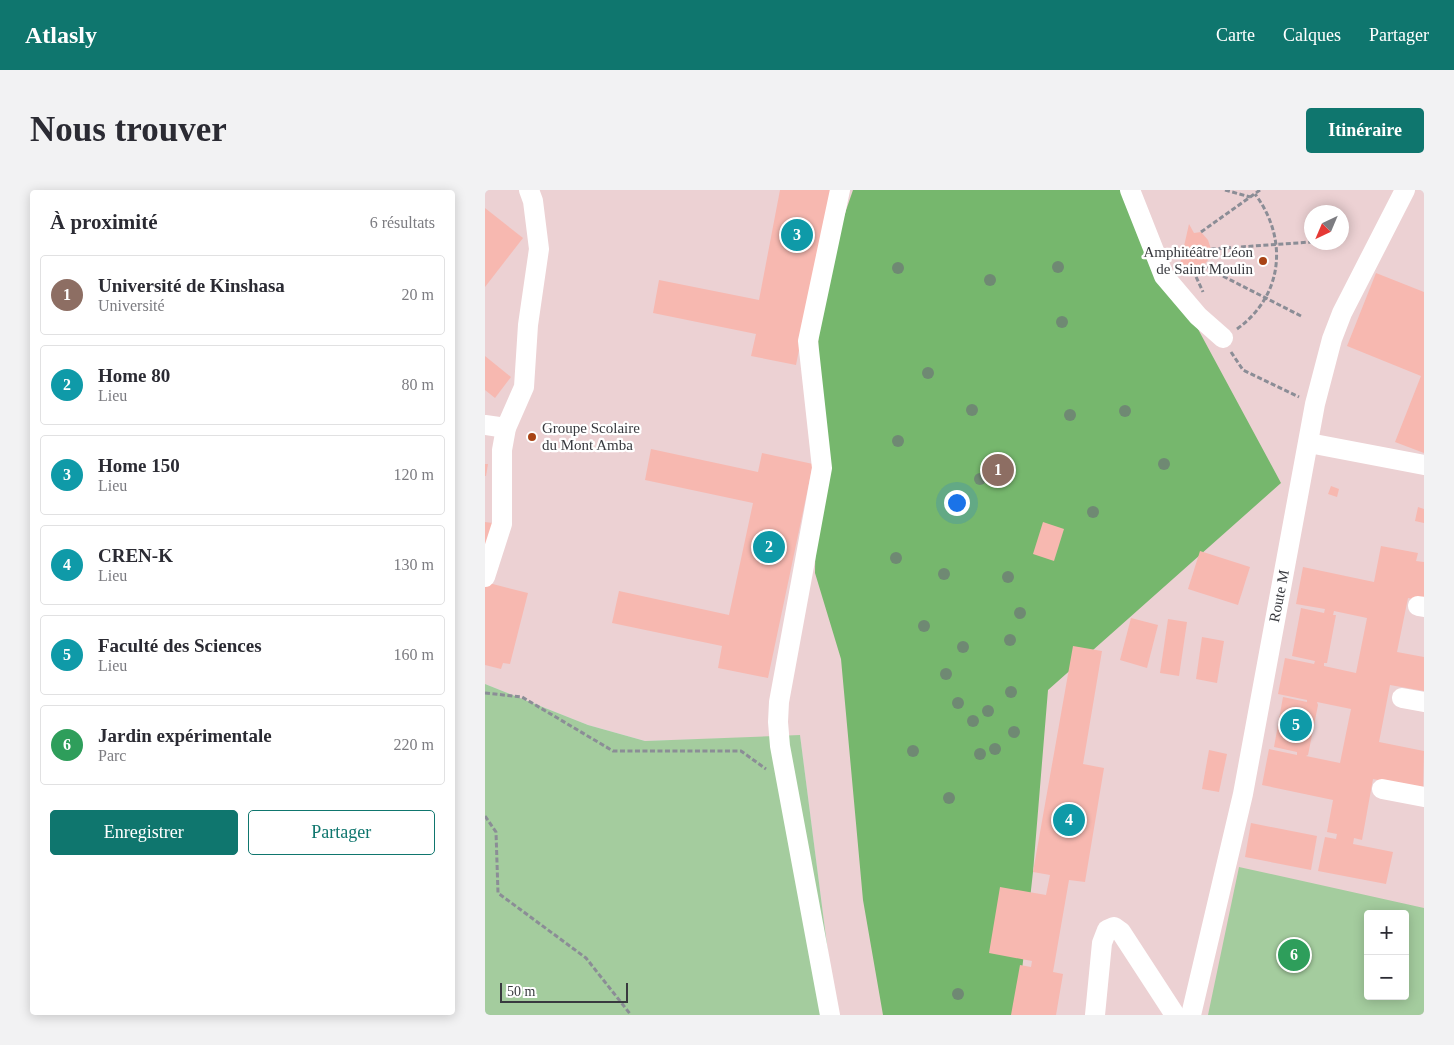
<!DOCTYPE html>
<html lang="fr">
<meta charset="utf-8">
<style>
body{margin:0;font-family:"Times New Roman",serif;background:#f2f2f3;color:#2b2b33}
.controls{position:absolute;right:15px;bottom:15px;display:grid;overflow:hidden;border-radius:5px;box-shadow:0 2px 12px #0003}
.controls button{width:45px;height:45px;display:grid;place-items:center;padding:0;border:0;border-bottom:1px solid #e1e1e2;background:#fff;color:#2b2b33;font:25px sans-serif}
.compass{position:absolute;left:819px;top:15px;width:45px;height:45px;border-radius:50%;background:#fff;box-shadow:0 2px 12px #0003;rotate:224deg}
.scale{position:absolute;left:15px;bottom:12px;width:128px;box-sizing:border-box;padding-left:5px;border:2px solid #393a3f;border-top:0;font-size:14px;line-height:18px;white-space:nowrap;color:#393a3f;-webkit-text-stroke:4px #fff;paint-order:stroke}
.you{position:absolute;left:471px;top:312px;width:18px;height:18px;margin:-12px;border:4px solid #fff;border-radius:50%;background:#1a73e8;box-shadow:0 0 0 8px #1a73e833}
.badge{display:grid;place-items:center;width:32px;height:32px;border-radius:50%;background:#0f766e;color:#fff;font-size:16px;font-weight:700}
.pin{position:absolute;translate:-50% -50%;border:2px solid #fff;box-shadow:0 1px 5px #0006}
.list{margin:0;padding:0;list-style:none}
h2{display:flex;justify-content:space-between;align-items:center;height:65px;margin:0;padding:0 20px;font-size:21px}
h2 small{font-size:16px;font-weight:400;color:#7c7c81}
.list li{display:grid;grid-template-columns:32px 1fr auto;gap:15px;align-items:center;box-sizing:border-box;height:80px;margin:0 10px 10px;padding:0 10px;border:1px solid #e1e1e2;border-radius:5px}
.list b{display:block;font-size:19px;white-space:nowrap}
.list p{margin:0;font-size:16px;white-space:nowrap;color:#7c7c81}
.list em{font-size:16px;font-style:normal;color:#7c7c81}
.actions{display:flex;gap:10px;padding:15px 20px}
.actions a{flex:1;padding:11px 0;border:1px solid #0f766e;border-radius:5px;text-align:center;font-size:18px;color:#0f766e}
.actions .main{background:#0f766e;color:#fff}
.map{position:relative;flex:none;width:939px;height:825px;overflow:hidden;border-radius:5px}
header{display:flex;align-items:center;gap:30px;box-sizing:border-box;height:70px;padding:0 25px;background:#0f766e;color:#fff}
header strong{font-size:24px}
nav{display:flex;gap:28px;margin-inline-start:auto;font-size:18px}
.intro{display:flex;align-items:center;justify-content:space-between;box-sizing:border-box;height:120px;padding:0 30px}
h1{margin:0;font-size:35px}
.button{padding:12px 22px;border-radius:5px;background:#0f766e;color:#fff;font-size:18px;font-weight:700}
main{display:flex;gap:30px;padding:0 30px}
aside{flex:1;background:#fff;border-radius:5px;box-shadow:0 2px 12px #0003}
.map>svg:first-child{display:block}
.education{fill:#ecd1d3;fill-rule:evenodd}
.green{fill:#a4cc9e;fill-rule:evenodd}
.forest{fill:#76b76d}
.building{fill:#f7b8b0;fill-rule:evenodd}
.lines{fill:none;stroke-linecap:round;stroke-linejoin:round}
.path{stroke:#8b8d96;stroke-width:3;stroke-dasharray:5 2.5;stroke-linecap:butt}
.minor{stroke:#fff;stroke-width:20}
.tree{fill:#6f8973}
.poi-dot{fill:#a84315;stroke:#fff;stroke-width:2}
.labels{text-anchor:middle;stroke-width:4.5;stroke-linejoin:round;paint-order:stroke}
.poi-label{font-size:15px;fill:#393a3f;stroke:#fff;text-anchor:end}
.street-label{font-size:15px;fill:#393a3f;stroke:#fff}
</style>
<header>
<strong>Atlasly</strong>
<nav><a>Carte</a><a>Calques</a><a>Partager</a></nav>
</header>
<div class="intro"><h1>Nous trouver</h1><a class="button">Itinéraire</a></div>
<main>
<aside>
<h2>À proximité<small>6 résultats</small></h2>
<ul class="list">
<li><span class="badge" style="background:#8d6e63">1</span><div><b>Université de Kinshasa</b><p>Université</p></div><em>20 m</em></li>
<li><span class="badge" style="background:#0f9aa8">2</span><div><b>Home 80</b><p>Lieu</p></div><em>80 m</em></li>
<li><span class="badge" style="background:#0f9aa8">3</span><div><b>Home 150</b><p>Lieu</p></div><em>120 m</em></li>
<li><span class="badge" style="background:#0f9aa8">4</span><div><b>CREN-K</b><p>Lieu</p></div><em>130 m</em></li>
<li><span class="badge" style="background:#0f9aa8">5</span><div><b>Faculté des Sciences</b><p>Lieu</p></div><em>160 m</em></li>
<li><span class="badge" style="background:#2e9e5b">6</span><div><b>Jardin expérimentale</b><p>Parc</p></div><em>220 m</em></li>
</ul>
<div class="actions"><a class="main">Enregistrer</a><a>Partager</a></div>
</aside>
<div class="map">
<svg width="939" height="825" viewBox="0 0 939 825">
<rect width="100%" height="100%" fill="#dfe2ee"/>
<path class="education" d="M0 0H939V825H351L315 546 160 551 103 535 0 494ZM826 22H856V52H826ZM883 724H920V806H883Z"/>
<g class="green">
<path d="M0 494 103 535 160 551 315 545 351 825H0Z"/>
<path d="M754 677 939 718V825H723ZM883 724H920V806H883Z"/>
</g>
<path class="forest" d="M368 0H638L796 293 563 500 548 682 532 825H398L378 710 356 469 330 383 334 99Z"/>
<g class="building">
<path d="M295 0H346L311 175 266 166 271 144 168 123 174 90 274 110Z"/>
<path d="M0 18 38 48 0 97Z"/>
<path d="M704 34 709 43 716 42 723 50 726 59 723 70 718 76 708 80 701 78 693 83Z"/>
<path d="M891 83 939 102V263L910 252 936 186 862 156Z"/>
<path d="M0 166 26 187 10 208 0 200Z"/>
<path d="M166 259 273 282 277 263 328 274 283 488 233 478 237 456 127 433 134 401 244 425 268 313 160 290Z"/>
<path d="M0 274H3L1 286H0Z"/>
<path d="M846 296 854 299 852 307 843 304Z"/>
<path d="M933 317 939 319V333L930 331Z"/>
<path d="M0 332 8 333 4 355 0 354Z"/>
<path d="M558 332 579 339 569 371 548 364Z"/>
<path d="M896 356 933 363 931 371 939 372V411L923 408 912 462 939 467V501L905 495 894 552 939 561 938 599 888 589 877 650 869 648 868 654 908 662 901 694 833 681 840 647 851 649 852 644 842 642 848 610 777 595 784 559 812 565V562L789 557 798 507 822 512V510L793 504 800 468 829 474 830 471 807 466 816 418 839 423 840 419 811 414 818 377 889 392ZM849 421 882 428 871 483 839 476V473H842L851 425H848ZM832 512 866 519 855 573 821 566 823 565 833 515Z"/>
<path d="M715 361 765 377 753 415 703 399Z"/>
<path d="M0 392 43 403 25 474 18 473 16 479 0 475Z"/>
<path d="M646 428 673 435 662 478 635 470Z"/>
<path d="M683 429 702 432 694 486 675 483Z"/>
<path d="M717 447 739 451 732 493 711 489Z"/>
<path d="M588 456 617 461 598 574 619 578 600 692 584 690 568 782 578 784 571 825H526L535 775 546 777 547 771 504 763 515 697 561 705 565 685 548 682Z"/>
<path d="M724 560 742 564 734 602 717 599Z"/>
<path d="M766 633 832 646 826 680 760 667Z"/>
</g>
<g class="lines">
<g class="path">
<path d="M740 0 765 7"/>
<path d="M716 42 775 0"/>
<path d="M726 59 826 52"/>
<path d="M718 76 818 127"/>
<path d="M708 80 718 102"/>
<path d="M752 139C799 105 803 48 770 4"/>
<path d="M746 162 758 180 814 207"/>
<path d="M0 503 37 507 128 561H256L281 579"/>
<path d="M0 626 11 642 13 703 101 768 146 825"/>
</g>
<g class="minor">
<path d="M645 0 679 86 713 126 738 148"/>
<path d="M0 235 21 238"/>
<path d="M824 253 939 275"/>
<path d="M0 387 17 334V260L21 238 39 197 43 135 54 59 48 11 44 0"/>
<path d="M933 416 939 417"/>
<path d="M917 508 939 512"/>
<path d="M897 599 939 607"/>
<path d="M345 825 295 556 293 532 294 512 337 278 323 151 355 0"/>
<path d="M610 825 617 753 622 740 629 737 636 742 690 825"/>
<path d="M706 825 758 604 830 214 847 149 857 123 920 0"/>
</g>
</g>
<g class="tree">
<circle cx="573" cy="77" r="6"/>
<circle cx="413" cy="78" r="6"/>
<circle cx="505" cy="90" r="6"/>
<circle cx="577" cy="132" r="6"/>
<circle cx="443" cy="183" r="6"/>
<circle cx="487" cy="220" r="6"/>
<circle cx="640" cy="221" r="6"/>
<circle cx="585" cy="225" r="6"/>
<circle cx="413" cy="251" r="6"/>
<circle cx="679" cy="274" r="6"/>
<circle cx="495" cy="289" r="6"/>
<circle cx="608" cy="322" r="6"/>
<circle cx="411" cy="368" r="6"/>
<circle cx="459" cy="384" r="6"/>
<circle cx="523" cy="387" r="6"/>
<circle cx="535" cy="423" r="6"/>
<circle cx="439" cy="436" r="6"/>
<circle cx="525" cy="450" r="6"/>
<circle cx="478" cy="457" r="6"/>
<circle cx="461" cy="484" r="6"/>
<circle cx="526" cy="502" r="6"/>
<circle cx="473" cy="513" r="6"/>
<circle cx="503" cy="521" r="6"/>
<circle cx="488" cy="531" r="6"/>
<circle cx="529" cy="542" r="6"/>
<circle cx="510" cy="559" r="6"/>
<circle cx="428" cy="561" r="6"/>
<circle cx="495" cy="564" r="6"/>
<circle cx="464" cy="608" r="6"/>
<circle cx="473" cy="804" r="6"/>
</g>
<g class="poi-dot">
<circle cx="778" cy="71" r="5"/>
<circle cx="47" cy="247" r="5"/>
</g>
<g class="labels">
<g class="poi-label">
<text x="768" y="67">Amphitéâtre Léon<tspan x="768" dy="17">de Saint Moulin</tspan></text>
<text x="57" y="243" text-anchor="start">Groupe Scolaire<tspan x="57" dy="17">du Mont Amba</tspan></text>
</g>
<g class="street-label">
<text transform="translate(794 406) rotate(-79)" y="5">Route M</text>
</g>
</g>
</svg>
<div class="controls">
<button>+</button>
<button>−</button>
</div>
<svg class="compass" viewBox="-18 -18 36 36"><path d="M0-13l5 13h-10z" fill="#e53935"/><path d="M0 13l5-13h-10z" fill="#7c7c81"/></svg>
<div class="scale">50 m</div>
<div class="you"></div>
<div class="pin badge" style="left:513px;top:280px;background:#8d6e63">1</div>
<div class="pin badge" style="left:284px;top:357px;background:#0f9aa8">2</div>
<div class="pin badge" style="left:312px;top:45px;background:#0f9aa8">3</div>
<div class="pin badge" style="left:584px;top:630px;background:#0f9aa8">4</div>
<div class="pin badge" style="left:811px;top:535px;background:#0f9aa8">5</div>
<div class="pin badge" style="left:809px;top:765px;background:#2e9e5b">6</div>
</div>
</main>
